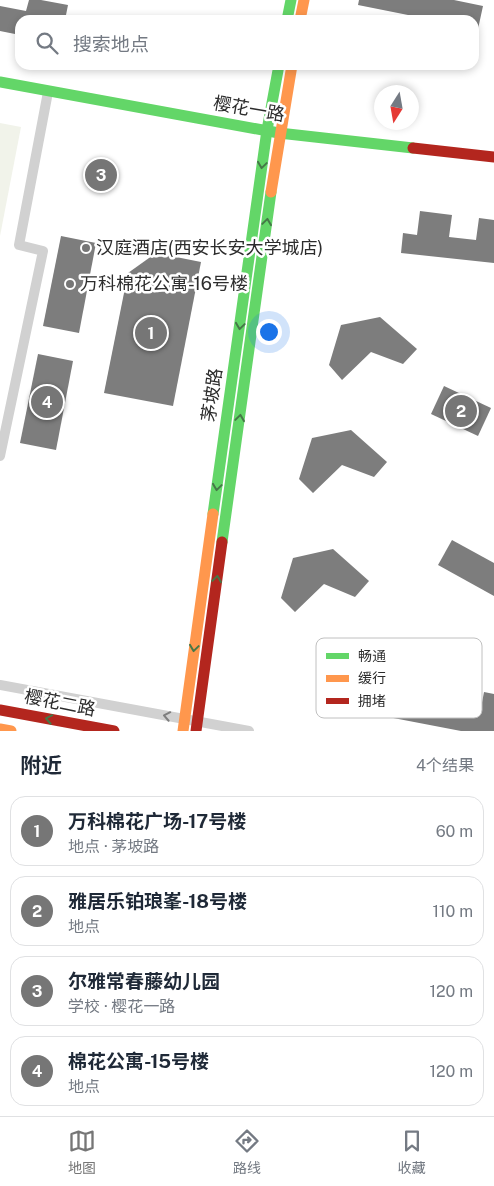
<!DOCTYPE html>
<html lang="zh">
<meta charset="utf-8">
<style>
body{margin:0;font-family:"Public Sans","Noto Sans SC",sans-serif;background:#f2f2f3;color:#1f2937}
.compass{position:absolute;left:374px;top:85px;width:45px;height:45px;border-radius:50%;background:#fff;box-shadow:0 2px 8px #0003;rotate:191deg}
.you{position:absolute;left:268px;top:331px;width:18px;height:18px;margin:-12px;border:4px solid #fff;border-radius:50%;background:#1a73e8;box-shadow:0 0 0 8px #1a73e833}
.badge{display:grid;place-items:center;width:32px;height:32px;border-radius:50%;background:#767676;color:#fff;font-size:16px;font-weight:700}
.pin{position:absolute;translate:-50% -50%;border:2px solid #fff;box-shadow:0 1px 5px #0006}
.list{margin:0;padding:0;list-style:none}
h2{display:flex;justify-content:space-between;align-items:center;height:65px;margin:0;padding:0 20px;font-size:21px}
h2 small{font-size:16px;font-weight:400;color:#747a83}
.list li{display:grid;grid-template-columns:32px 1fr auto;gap:15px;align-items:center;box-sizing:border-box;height:70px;margin:0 10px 10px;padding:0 10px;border:1px solid #e0e1e3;border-radius:15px}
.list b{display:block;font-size:19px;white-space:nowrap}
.list p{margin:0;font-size:16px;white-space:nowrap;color:#747a83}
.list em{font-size:16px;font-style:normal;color:#747a83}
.icon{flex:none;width:28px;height:28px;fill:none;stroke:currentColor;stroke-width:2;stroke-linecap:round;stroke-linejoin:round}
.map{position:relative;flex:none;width:494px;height:731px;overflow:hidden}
.search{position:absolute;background:#fff;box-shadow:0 2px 8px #0003;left:15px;right:15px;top:15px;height:55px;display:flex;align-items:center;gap:12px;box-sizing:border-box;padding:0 18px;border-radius:15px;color:#747a83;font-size:19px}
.sheet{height:385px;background:#fff}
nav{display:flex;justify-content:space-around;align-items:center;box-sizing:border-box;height:70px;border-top:1px solid #e0e1e3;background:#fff;font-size:14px;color:#747a83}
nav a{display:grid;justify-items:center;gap:2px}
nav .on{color:#767676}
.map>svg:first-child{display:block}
.green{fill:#f1f3ea}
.building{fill:#7d7d7d}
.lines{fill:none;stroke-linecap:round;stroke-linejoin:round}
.street{stroke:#d1d1d1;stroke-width:10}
.fast{stroke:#63d668;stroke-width:11}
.slow{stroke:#ff974d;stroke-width:11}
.jam{stroke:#b3261e;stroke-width:11}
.oneway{stroke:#457847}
.oneway2{stroke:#7e7e7e}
.poi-dot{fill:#767676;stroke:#fff;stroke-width:2}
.labels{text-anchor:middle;stroke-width:5;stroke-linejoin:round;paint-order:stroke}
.street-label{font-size:18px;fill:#2c2c2c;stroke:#fff}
.poi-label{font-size:18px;fill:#2c2c2c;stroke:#fff;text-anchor:start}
.key{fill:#fff;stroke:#c0c0c0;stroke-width:1}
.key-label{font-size:14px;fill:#2c2c2c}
</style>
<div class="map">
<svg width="494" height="731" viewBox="0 0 494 731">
<rect width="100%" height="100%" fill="#fff"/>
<path class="green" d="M0 123 21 127 0 236Z"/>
<g class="building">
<path d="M29 0H41L68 5 65 20H20V35L0 31V6L26 11Z"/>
<path d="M359 0H454L483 6 478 29 474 28V20H433L358 5Z"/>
<path d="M420 211 452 215 449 237 476 240 479 218 494 220V263L401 253 403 233 417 235Z"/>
<path d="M61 236 96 243 79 333 43 326Z"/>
<path d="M156 253 201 262 173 406 104 393 128 273Z"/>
<path d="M380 317 417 349 403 364 371 352 342 380 329 365 341 325Z"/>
<path d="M38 354 73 361 56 450 20 443Z"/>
<path d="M444 386 491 408 478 436 431 414Z"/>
<path d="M351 430 387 462 374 477 342 465 313 493 299 479 312 438Z"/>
<path d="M452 540 494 563V596L438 565Z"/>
<path d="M333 549 369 581 355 597 324 584 295 612 281 598 293 558Z"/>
<path d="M358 666 389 672 384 695 412 700 416 678 450 684 446 706 480 713 484 692 494 694V731H461L336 707 340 686 354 689Z"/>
</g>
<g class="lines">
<g class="street">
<path d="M0 456 43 251 19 245 48 92"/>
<path d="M0 685 249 731"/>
</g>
<g class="fast">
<path d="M287 20 291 0"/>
<path d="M0 82 279 133 413 148"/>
<path d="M213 514 267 130 279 65"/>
<path d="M222 542 271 192"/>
</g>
<g class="slow">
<path d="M300 20 304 0"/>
<path d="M271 192 292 65"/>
<path d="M0 729 11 731"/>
<path d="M183 731 213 514"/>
</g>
<g class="jam">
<path d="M413 148 494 157"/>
<path d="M0 710 114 731"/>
<path d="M196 731 222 542"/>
</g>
</g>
<defs><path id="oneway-chevron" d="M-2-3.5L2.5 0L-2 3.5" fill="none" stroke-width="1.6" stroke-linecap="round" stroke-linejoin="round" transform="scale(1.25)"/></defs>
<g class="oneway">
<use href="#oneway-chevron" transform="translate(262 165) rotate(98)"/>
<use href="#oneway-chevron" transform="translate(267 222) rotate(-82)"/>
<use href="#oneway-chevron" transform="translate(240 326) rotate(98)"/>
<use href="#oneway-chevron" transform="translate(240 418) rotate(-82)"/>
<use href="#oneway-chevron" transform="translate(217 487) rotate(98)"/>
<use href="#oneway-chevron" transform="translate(217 579) rotate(-82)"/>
<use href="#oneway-chevron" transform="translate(194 648) rotate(98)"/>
<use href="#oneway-chevron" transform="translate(49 719) rotate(-169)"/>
</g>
<use class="oneway2" href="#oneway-chevron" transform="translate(167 716) rotate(-169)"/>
<g class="poi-dot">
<circle cx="86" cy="248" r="5"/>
<circle cx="70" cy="284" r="5"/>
</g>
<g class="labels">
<g class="street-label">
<text transform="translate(249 109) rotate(10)" y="6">樱花一路</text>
<text transform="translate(212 395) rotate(-82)" y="6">茅坡路</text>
<text transform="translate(60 703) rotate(11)" y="6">樱花二路</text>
</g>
<g class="poi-label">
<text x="96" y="254">汉庭酒店(西安长安大学城店)</text>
<text x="80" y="290">万科棉花公寓-16号楼</text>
</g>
</g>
<rect x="316" y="638" width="166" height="80" rx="8" class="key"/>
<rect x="326" y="653" width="23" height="6" fill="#63d668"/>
<rect x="326" y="675" width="23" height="7" fill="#ff974d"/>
<rect x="326" y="698" width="23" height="6" fill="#b3261e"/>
<g class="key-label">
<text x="358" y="661">畅通</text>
<text x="358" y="683">缓行</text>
<text x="358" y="706">拥堵</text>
</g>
</svg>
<svg class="compass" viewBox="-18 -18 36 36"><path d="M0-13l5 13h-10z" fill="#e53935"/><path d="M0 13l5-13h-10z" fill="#747a83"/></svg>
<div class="you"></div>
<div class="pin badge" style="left:151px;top:333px">1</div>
<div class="pin badge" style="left:461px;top:411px">2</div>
<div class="pin badge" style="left:101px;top:175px">3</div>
<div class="pin badge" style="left:47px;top:402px">4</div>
<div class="search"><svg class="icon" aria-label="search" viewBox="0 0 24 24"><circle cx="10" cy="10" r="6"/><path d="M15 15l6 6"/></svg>搜索地点</div>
</div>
<section class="sheet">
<h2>附近<small>4个结果</small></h2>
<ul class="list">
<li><span class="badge">1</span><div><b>万科棉花广场-17号楼</b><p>地点 · 茅坡路</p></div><em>60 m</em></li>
<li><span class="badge">2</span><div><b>雅居乐铂琅峯-18号楼</b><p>地点</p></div><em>110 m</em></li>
<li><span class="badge">3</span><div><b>尔雅常春藤幼儿园</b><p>学校 · 樱花一路</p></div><em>120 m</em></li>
<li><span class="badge">4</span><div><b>棉花公寓-15号楼</b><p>地点</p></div><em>120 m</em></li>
</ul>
</section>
<nav>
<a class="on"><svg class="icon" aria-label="map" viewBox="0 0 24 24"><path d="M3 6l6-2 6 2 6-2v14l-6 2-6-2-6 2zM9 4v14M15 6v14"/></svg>地图</a>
<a><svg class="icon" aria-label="directions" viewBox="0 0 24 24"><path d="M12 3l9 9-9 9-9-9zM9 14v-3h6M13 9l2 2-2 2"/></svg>路线</a>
<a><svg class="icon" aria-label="saved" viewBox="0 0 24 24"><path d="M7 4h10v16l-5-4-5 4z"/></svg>收藏</a>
</nav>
